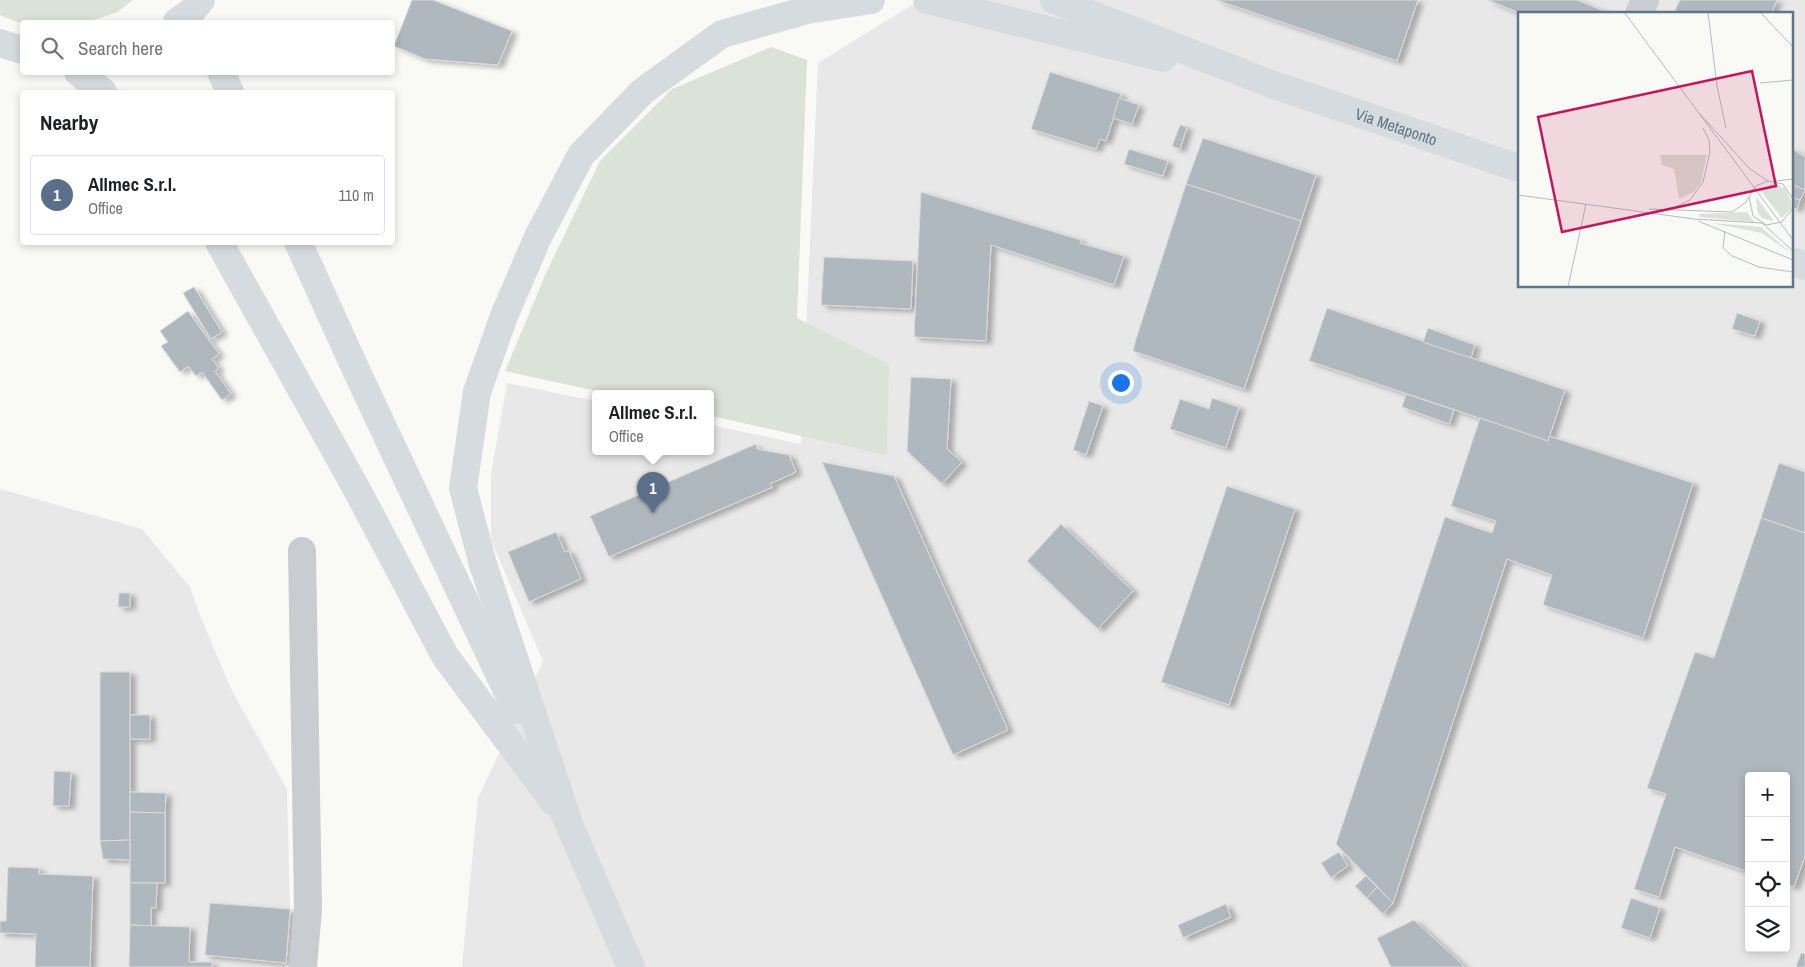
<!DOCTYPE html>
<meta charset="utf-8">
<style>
body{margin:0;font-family:"Archivo Narrow",sans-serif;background:#f6f6f6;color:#202124}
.controls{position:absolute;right:15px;bottom:15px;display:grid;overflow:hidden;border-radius:5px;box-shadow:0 2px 8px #0003}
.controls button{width:45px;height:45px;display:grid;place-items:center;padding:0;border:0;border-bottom:1px solid #e0e0e0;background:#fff;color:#202124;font:25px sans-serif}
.you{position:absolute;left:1120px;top:382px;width:18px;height:18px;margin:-12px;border:4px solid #fff;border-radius:50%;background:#1a73e8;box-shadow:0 0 0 8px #1a73e833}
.badge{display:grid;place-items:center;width:32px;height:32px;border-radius:50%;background:#0b8043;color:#fff;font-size:16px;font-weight:700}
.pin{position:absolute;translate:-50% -41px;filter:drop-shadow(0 1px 2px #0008)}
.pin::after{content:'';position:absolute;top:26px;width:18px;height:15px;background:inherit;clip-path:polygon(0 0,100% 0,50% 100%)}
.popup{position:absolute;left:592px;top:390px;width:122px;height:65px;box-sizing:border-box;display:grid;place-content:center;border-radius:5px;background:#fff;filter:drop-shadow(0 1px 4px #0005);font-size:16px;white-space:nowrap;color:#757577}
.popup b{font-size:19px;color:#202124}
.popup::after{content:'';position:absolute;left:50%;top:100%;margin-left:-10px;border:10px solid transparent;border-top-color:#fff}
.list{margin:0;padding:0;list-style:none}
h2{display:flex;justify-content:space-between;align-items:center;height:65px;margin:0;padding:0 20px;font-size:21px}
h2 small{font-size:16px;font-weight:400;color:#757577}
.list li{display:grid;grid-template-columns:32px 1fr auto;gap:15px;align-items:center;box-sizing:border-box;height:80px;margin:0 10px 10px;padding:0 10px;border:1px solid #e0e0e0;border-radius:5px}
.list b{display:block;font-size:19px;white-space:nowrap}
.list p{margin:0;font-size:16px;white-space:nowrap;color:#757577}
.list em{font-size:16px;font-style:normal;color:#757577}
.icon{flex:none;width:28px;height:28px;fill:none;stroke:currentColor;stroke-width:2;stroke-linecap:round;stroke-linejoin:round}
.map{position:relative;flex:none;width:1805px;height:967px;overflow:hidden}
.search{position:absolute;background:#fff;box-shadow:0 2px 8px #0003;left:20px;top:20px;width:375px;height:55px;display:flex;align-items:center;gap:12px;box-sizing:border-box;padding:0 18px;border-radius:5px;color:#757577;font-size:19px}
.panel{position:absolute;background:#fff;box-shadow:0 2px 8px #0003;left:20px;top:90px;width:375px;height:155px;border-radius:5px}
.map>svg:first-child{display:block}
.built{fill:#e7e8e7;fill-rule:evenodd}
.green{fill:#dbe2d7}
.building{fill:#afb8be;stroke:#dbdbd8;filter:url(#shadow)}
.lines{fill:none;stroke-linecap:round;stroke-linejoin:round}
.minor{stroke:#c9cdd1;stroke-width:28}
.major{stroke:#d6dbdf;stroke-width:28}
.labels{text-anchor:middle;stroke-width:5;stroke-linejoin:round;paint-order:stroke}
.street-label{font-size:16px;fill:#617685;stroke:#fff}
.inset-road{fill:none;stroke:#b3bdc2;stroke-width:1}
.view{fill:#c2185b;fill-opacity:0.15;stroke:#c2185b;stroke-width:2.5}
.inset-edge{fill:none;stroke:#617685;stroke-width:2.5}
</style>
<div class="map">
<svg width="1805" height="967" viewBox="0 0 1805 967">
<defs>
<filter id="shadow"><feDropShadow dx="5.5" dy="3" stdDeviation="2.5" flood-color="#0004"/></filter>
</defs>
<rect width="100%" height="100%" fill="#f9f9f6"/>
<g class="built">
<path d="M920 0H1805V967H462L478 798 543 661 491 540V475L507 383 595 401 596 452H710L711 425 801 444 818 63ZM1519 14H1791V286H1519ZM1749 776H1786V948H1749Z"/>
<path d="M0 489 142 529 190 587 200 615 231 689 287 789 290 909 285 967H0Z"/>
</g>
<g class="green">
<path d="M0 0H133L116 13 87 22H22V24L0 15Z"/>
<path d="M771 47 807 60 797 318 889 364 887 455 711 416 710 394H610L505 371 547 271 600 161 672 89Z"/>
</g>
<g class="building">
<path d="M412 0H433L512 31 498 65 425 59 394 46Z"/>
<path d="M1216 0H1418L1397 61Z"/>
<path d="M1488 0H1577L1611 14H1522Z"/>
<path d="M1680 0H1777L1771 14H1682L1675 10Z"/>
<path d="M1050 72 1121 94 1106 141 1100 139 1096 149 1031 129Z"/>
<path d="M1119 98 1139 105 1132 124 1113 118Z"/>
<path d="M1180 125 1187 127 1180 149 1172 146Z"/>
<path d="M1203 138 1316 175 1301 221 1186 184Z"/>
<path d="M1791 148 1805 157V190L1791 184Z"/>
<path d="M1129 149 1168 161 1163 176 1124 164Z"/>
<path d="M1186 184 1301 221 1244 389 1133 351 1136 339Z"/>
<path d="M1791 184 1805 190 1800 200 1791 197Z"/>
<path d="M921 192 1081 240 1080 243 1124 256 1114 285 991 245 986 341 914 337Z"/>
<path d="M1791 197 1800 200 1797 209 1791 207Z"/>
<path d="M824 257 913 261 911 309 821 305Z"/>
<path d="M194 287 222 332 211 339 183 293Z"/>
<path d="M1327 308 1565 390 1548 441 1309 361Z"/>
<path d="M188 311 219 354 212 359 219 368 215 371 231 394 222 400 202 372 196 376 188 366 180 372 161 346 168 342 160 331Z"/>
<path d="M1737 313 1760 321 1755 336 1732 329Z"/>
<path d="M1428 328 1475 345 1471 358 1423 342Z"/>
<path d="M911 377 951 379 947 449 962 462 942 484 907 451Z"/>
<path d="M1406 394 1454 410 1449 424 1402 407Z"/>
<path d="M1212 398 1239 407 1226 448 1170 429 1180 399 1209 409Z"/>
<path d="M1089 401 1103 406 1086 455 1073 450Z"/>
<path d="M1480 418 1548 441 1549 436 1693 483 1643 638 1543 605 1552 575 1507 559 1393 903 1336 844 1445 517 1492 533 1496 521 1451 506Z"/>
<path d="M756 444 757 449 789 455 796 472 770 484 773 487 609 557 590 516Z"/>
<path d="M822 462 894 476 1008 730 953 755Z"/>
<path d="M1779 463 1805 472V533L1761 518Z"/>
<path d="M1227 486 1295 509 1229 705 1161 682Z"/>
<path d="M1761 518 1805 533V856L1794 887 1786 884V776H1749V872L1675 847 1659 897 1634 889 1666 794 1647 788 1695 652 1714 658Z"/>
<path d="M1061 524 1133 591 1098 629 1027 561Z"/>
<path d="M556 532 565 552 569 551 581 579 529 602 508 552Z"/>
<path d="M119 593H130V607H118Z"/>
<path d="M100 672H130V840L100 841Z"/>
<rect x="130" y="715" width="20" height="24"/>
<path d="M54 771 71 772 69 806H53Z"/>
<path d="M130 792 166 793 165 813 130 812Z"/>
<path d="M130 812 165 813V883H130Z"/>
<path d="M130 840V860L103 859 100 841Z"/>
<path d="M1339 852 1348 866 1331 878 1321 863Z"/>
<path d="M8 867 39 868V874L93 876 90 967H35L36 934 0 933V921H6Z"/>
<path d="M1366 876 1377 887 1367 898 1355 886Z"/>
<path d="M130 883H157L156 908H151V926L130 925Z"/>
<path d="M1377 887 1393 903 1383 914 1367 898Z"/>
<path d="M1631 898 1660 908 1650 938 1621 928Z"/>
<path d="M210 903 290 909 286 963 205 955Z"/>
<path d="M1226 904 1231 917 1183 938 1178 925Z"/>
<path d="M1414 920 1465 967H1391L1377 938Z"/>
<path d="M130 925 190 927 189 962H212V967H129Z"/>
<path d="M1801 953 1805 954V967H1796Z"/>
</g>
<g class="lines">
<g class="minor">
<path d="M1639 14 1645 0"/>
<path d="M302 551 308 909 303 967"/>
</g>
<g class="major">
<path d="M927 0 1163 58"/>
<path id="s1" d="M1054 0 1274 85 1519 168"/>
<path d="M177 22 191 12 201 0"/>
<path d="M0 43 22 50"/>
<path d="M78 72 103 92"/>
<path d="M221 72 230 92"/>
<path d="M219 242 355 486 445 656 554 802"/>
<path d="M298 242 356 370 516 710"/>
<path d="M1791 261 1805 266"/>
<path d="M561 806 631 967"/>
<path d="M568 821 482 561 463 488 477 392 504 316 538 237 581 155 643 91 722 34 807 10 871 0"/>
</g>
</g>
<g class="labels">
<g class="street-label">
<text dy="6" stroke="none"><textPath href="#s1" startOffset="365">Via Metaponto</textPath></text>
</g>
</g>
<g transform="translate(1518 12)">
<rect width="275" height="275" fill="#f9f9f6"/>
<path d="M142 143H189L183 170 176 180 161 187 156 157 144 153ZM254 172 267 176 273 188V196L264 206 242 178ZM238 185 256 209 244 206 240 201ZM229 200 236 210 181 205V202ZM193 211 243 215 275 243 244 221Z" fill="#dbe2d7"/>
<path class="inset-road" d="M106 0 275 228M190 0 199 74 208 116M242 0 275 35M242 71 275 68M180 100 232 157 250 169M258 169 275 167M0 183 176 207 244 211 275 239M231 185 235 204 248 213 264 210 275 196M131 197 214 200 227 191 238 174 250 169 265 172 275 187M153 197 172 188 185 170 192 140 191 128 185 116M180 209 275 248M207 219 205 236 214 244 241 255 275 260M50 275 68 192"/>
<path class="view" d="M234 59 258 174 44 220 20 105Z"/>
<rect width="275" height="275" class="inset-edge"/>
</g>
</svg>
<div class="controls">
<button>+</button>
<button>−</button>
<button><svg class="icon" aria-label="locate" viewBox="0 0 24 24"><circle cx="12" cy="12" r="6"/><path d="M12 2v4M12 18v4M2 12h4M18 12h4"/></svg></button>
<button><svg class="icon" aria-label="layers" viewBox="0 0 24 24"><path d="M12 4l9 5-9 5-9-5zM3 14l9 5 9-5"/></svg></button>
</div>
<div class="you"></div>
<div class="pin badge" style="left:653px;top:513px;background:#5c6f8a">1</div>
<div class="popup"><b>Allmec S.r.l.</b>Office</div>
<div class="search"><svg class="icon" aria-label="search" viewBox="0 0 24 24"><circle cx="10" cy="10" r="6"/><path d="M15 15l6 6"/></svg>Search here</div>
<section class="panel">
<h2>Nearby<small></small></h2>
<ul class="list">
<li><span class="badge" style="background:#5c6f8a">1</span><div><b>Allmec S.r.l.</b><p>Office</p></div><em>110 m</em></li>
</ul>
</section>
</div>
